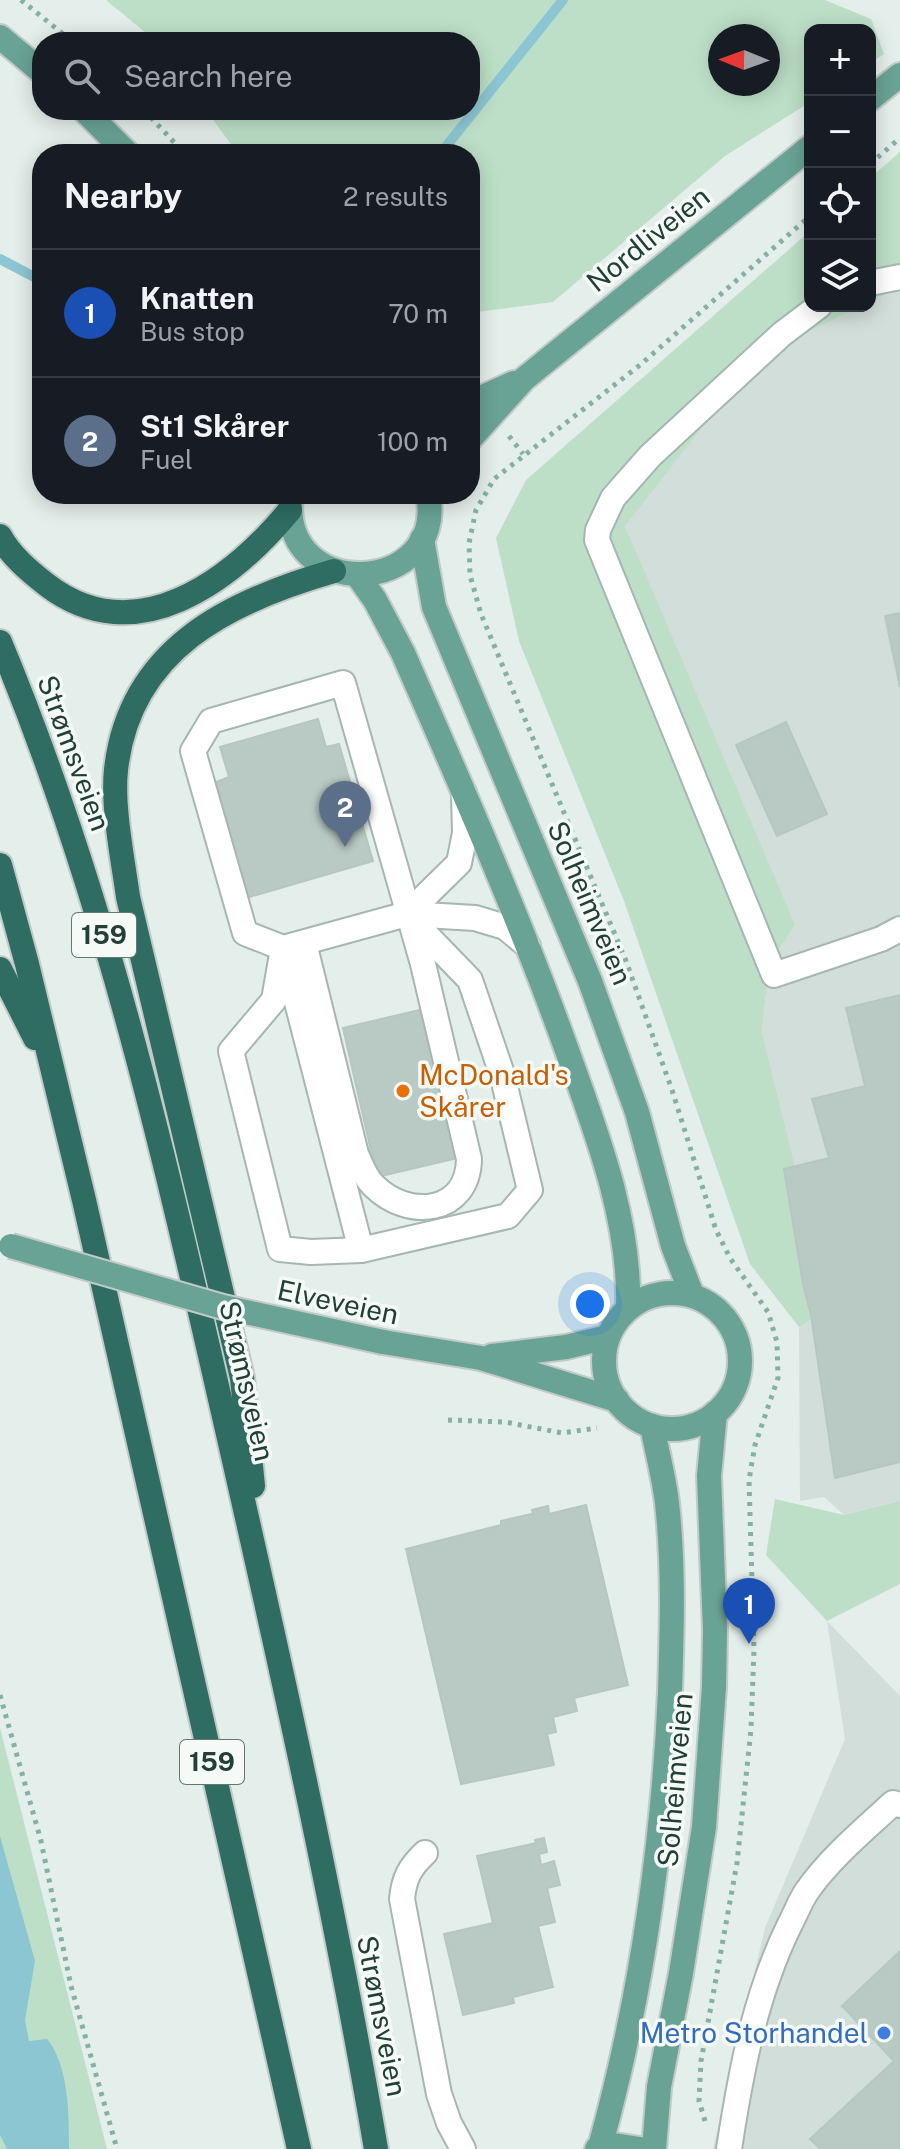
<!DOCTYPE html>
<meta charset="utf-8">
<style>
body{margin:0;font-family:"Public Sans",sans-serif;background:#20242c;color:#f1f3f6}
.controls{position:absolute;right:24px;top:24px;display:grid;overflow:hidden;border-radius:16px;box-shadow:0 4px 20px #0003}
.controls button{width:72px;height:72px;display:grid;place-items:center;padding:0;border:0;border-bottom:2px solid #363941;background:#171b24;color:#f1f3f6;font:40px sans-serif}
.compass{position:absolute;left:708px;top:24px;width:72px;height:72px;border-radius:50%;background:#171b24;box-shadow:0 4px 20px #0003;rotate:271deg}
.you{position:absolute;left:590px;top:1304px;width:28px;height:28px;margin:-20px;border:6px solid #fff;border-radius:50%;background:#1a73e8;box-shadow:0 0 0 12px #1a73e833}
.badge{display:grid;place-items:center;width:52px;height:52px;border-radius:50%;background:#ea580c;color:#fff;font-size:26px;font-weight:700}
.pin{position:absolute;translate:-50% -66px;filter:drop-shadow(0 2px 4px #0008)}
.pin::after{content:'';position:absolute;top:42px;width:28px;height:24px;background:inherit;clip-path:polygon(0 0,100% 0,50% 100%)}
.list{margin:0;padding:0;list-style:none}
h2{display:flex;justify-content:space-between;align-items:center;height:104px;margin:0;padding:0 32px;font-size:34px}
h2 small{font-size:26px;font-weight:400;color:#9ea1a6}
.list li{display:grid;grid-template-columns:52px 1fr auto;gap:24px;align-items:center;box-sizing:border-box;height:128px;padding:0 32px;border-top:2px solid #363941}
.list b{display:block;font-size:30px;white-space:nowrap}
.list p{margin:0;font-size:26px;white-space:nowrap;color:#9ea1a6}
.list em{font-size:26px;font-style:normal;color:#9ea1a6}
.icon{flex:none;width:44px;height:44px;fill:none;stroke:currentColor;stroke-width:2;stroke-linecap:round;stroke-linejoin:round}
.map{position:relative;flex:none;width:900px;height:2149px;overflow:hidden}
.search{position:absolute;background:#171b24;box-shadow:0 4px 20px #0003;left:32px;top:32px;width:448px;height:88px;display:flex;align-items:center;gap:20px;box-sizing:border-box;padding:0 28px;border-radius:32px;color:#9ea1a6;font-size:30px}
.panel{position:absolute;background:#171b24;box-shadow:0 4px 20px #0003;left:32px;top:144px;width:448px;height:360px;border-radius:32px}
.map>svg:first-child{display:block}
.built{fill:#d2ded9}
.green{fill:#bddfc7;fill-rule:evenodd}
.water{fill:#8cc6d2}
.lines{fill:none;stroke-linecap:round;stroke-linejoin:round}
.stream{stroke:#8cc6d2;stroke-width:10}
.building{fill:#b9c9c3;stroke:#b6c7c1;stroke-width:2}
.minor-casing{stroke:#a6b6b1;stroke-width:28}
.major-casing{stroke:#c1cac7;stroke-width:28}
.highway-casing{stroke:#c1cac7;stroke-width:28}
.path{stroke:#84b1a4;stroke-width:5;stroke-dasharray:4 6;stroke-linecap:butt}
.minor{stroke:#fff;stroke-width:24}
.major{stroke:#69a395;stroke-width:24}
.highway{stroke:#2f6c61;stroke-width:24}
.major-bridge-casing{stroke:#c1cac7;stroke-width:28;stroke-linecap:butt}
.major-bridge{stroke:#69a395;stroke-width:24}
.food-dot{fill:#e8710a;stroke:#f5faf7;stroke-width:3}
.shop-dot{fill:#3f7fe0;stroke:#f5faf7;stroke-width:3}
.labels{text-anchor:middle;stroke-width:7;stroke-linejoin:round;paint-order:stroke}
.shield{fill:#f5faf7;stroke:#627871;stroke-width:2}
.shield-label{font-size:26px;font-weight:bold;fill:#234038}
.street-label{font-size:28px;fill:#234038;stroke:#f5faf7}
.food-label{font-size:28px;fill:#c56008;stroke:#f5faf7;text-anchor:start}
.shop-label{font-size:28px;fill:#366cbe;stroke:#f5faf7;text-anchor:end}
</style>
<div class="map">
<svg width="900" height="2149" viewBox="0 0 900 2149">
<rect width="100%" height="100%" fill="#e4eeea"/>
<g class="built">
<path d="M900 287V1501L844 1515 824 1497 800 1501 799 1327 819 1315 822 1276 762 1032 769 964 625 525 758 356 862 306H870V302Z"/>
<path d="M827 1621 900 1696V2149H713L765 1928 845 1739Z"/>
</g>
<g class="green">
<path d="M106 0H825L871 19 884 54 870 63V30H810V102L725 156 553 302 470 313V154H238L206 110H470V42H157ZM768 36V84H720V36Z"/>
<path d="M900 152V287L870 302V178Z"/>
<path d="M810 231V306H862L758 356 625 526 795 925 769 964 762 1032 822 1276 819 1315 799 1327 750 1264 624 901 519 641 496 538 526 480Z"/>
<path d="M775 1499 844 1515 900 1501V1584L827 1621 766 1555Z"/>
<path d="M0 1728 107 2149H0Z"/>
</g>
<path class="water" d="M0 1836 35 1961 25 2020 29 2041 47 2039C69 2066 69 2115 69 2149H7L0 2135Z"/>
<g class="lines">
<g class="stream">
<path d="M440 154 563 0"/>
<path d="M0 259 42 281"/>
<path d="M197 494 198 498"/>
</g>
</g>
<g class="building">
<path d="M900 613V687L885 616Z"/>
<path d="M318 719 326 747 339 744 373 861 239 900 219 829 228 826 216 782 229 777 220 747Z"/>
<path d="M786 722 827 814 777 836 736 745Z"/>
<path d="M900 995V1462L835 1478 811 1315 803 1284 784 1169 829 1158 812 1099 865 1086 846 1008Z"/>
<path d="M428 1008 462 1157 377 1177 343 1028Z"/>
<path d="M586 1505 628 1685 574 1698 577 1711 553 1717 556 1732 547 1734 554 1765 461 1784 406 1549 501 1525V1521L531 1514 534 1517 532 1510 548 1506 549 1514Z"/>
<path d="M544 1838 547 1852 539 1854 541 1865 554 1861 560 1885 547 1888 555 1922 538 1926 553 1987 513 1997 514 2003 463 2015 444 1934 493 1923 477 1856 536 1843 535 1840Z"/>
<path d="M899 1952 900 2149H820L810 2139 894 2061 842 2006Z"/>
</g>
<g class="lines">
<defs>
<g id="minor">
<path d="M870 283 900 277"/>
<path d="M819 306 782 334 650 456 613 498 598 530 597 540 774 975 881 939 900 929"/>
<path d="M407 914 459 863 465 833 464 793"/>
<path d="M304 943 356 1154C361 1165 365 1178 374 1186 408 1220 468 1214 469 1159L423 964 343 683 211 721 193 751 245 933 283 948 407 914 475 918 505 927 528 946"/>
<path d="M283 948 361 1250 508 1216 530 1190 502 1074 470 980 411 919"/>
<path d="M281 960 274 1000 231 1051 280 1249 311 1252 361 1250"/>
<path d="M425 1853C410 1867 404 1878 402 1899L439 2094 449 2123 463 2149"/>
<path d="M729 2149C741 2071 755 1995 790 1924 796 1913 800 1901 807 1891 831 1857 863 1831 893 1803L900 1805"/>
</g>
<g id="major">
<path d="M0 37 42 72"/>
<path d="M870 99 900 75"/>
<path d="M84 110 128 154"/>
<path d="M470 403 514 383"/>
<path d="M470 439 524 379 810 147"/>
<path d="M291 494C277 605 448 596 428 494"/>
<path d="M422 539 434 607 590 981 637 1112 673 1246 692 1295"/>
<path d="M358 576 375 600 403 653C460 783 517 912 565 1045 595 1129 631 1219 628 1309"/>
<circle cx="672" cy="1361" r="68"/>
<path d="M383 1342 481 1358 617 1400"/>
<path d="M492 1356 566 1347 608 1337"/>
<path d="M600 2147C641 1999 663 1846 670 1692 672 1629 674 1566 667 1503 664 1477 657 1452 652 1426"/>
<path d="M597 2149 614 2145 640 2149"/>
<path d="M654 2149 659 2087 681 1973 704 1827 714 1687 715 1630 709 1476 715 1413"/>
</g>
<g id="highway">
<path d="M0 536C11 556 29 571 47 585 136 653 231 581 290 510"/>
<path d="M0 642C102 887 161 1141 220 1399 277 1648 333 1897 376 2149"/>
<path d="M0 865 27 964 84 1200 299 2149"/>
<path d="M0 969 35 1038"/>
<path d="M253 1486 242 1378 128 897C123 860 112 807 116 770 129 649 229 601 334 571"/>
</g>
</defs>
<use href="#minor" class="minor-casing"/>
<use href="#major" class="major-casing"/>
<use href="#highway" class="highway-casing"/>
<g class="path">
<path d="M21 0 73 42"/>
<path d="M144 110 185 154"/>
<path d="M870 164 900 138"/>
<path d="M509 436 523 454"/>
<path d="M448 1420 505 1422 562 1433 597 1428"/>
<path d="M0 1695 41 1841 71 1986 117 2149"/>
<path d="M705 2121 699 2101 701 2061 737 1863 751 1729 754 1649 749 1480 755 1445 778 1378 777 1342 768 1312 730 1258 716 1230 672 1090 626 961 481 614 470 575 469 543 476 510 494 479 640 365 810 216"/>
</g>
<use href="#minor" class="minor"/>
<use href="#major" class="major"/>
<use href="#highway" class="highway"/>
<defs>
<path id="major-bridge" d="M11 1246 223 1307 383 1342"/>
</defs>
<use href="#major-bridge" class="major-bridge-casing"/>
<use href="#major-bridge" class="major-bridge"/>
</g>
<circle class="food-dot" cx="403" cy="1091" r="8"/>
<circle class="shop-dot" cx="884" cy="2033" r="8"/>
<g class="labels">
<g class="shield">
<rect x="72" y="913" width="64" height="44" rx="6"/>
<rect x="180" y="1740" width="64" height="44" rx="6"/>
</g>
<g class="shield-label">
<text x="104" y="944">159</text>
<text x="212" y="1771">159</text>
</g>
<g class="street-label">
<text transform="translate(648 239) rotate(-39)" y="10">Nordliveien</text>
<text transform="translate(74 753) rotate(70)" y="10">Strømsveien</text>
<text transform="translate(590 903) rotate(67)" y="10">Solheimveien</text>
<text transform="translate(338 1302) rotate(12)" y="10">Elveveien</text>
<text transform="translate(247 1381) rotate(77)" y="10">Strømsveien</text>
<text transform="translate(675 1780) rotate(-85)" y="10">Solheimveien</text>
<text transform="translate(382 2016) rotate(79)" y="10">Strømsveien</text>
</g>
<g class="food-label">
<text x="419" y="1085">McDonald's<tspan x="419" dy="32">Skårer</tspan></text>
</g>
<g class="shop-label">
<text x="868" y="2043">Metro Storhandel</text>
</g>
</g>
</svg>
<div class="controls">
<button>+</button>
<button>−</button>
<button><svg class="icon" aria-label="locate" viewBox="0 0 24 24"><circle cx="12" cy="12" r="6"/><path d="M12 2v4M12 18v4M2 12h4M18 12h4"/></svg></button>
<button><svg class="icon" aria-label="layers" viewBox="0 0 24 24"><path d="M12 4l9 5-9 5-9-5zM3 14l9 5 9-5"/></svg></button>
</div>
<svg class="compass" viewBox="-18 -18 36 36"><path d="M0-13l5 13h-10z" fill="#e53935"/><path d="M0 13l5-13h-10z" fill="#9ea1a6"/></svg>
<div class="you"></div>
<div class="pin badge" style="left:749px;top:1644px;background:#1a4fb4">1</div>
<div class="pin badge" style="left:345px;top:847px;background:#5c6f8a">2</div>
<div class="search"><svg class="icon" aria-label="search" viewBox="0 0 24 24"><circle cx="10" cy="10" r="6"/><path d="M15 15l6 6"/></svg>Search here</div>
<section class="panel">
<h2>Nearby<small>2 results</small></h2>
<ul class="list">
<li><span class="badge" style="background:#1a4fb4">1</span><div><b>Knatten</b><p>Bus stop</p></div><em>70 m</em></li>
<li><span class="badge" style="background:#5c6f8a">2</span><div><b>St1 Skårer</b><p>Fuel</p></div><em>100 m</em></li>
</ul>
</section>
</div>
